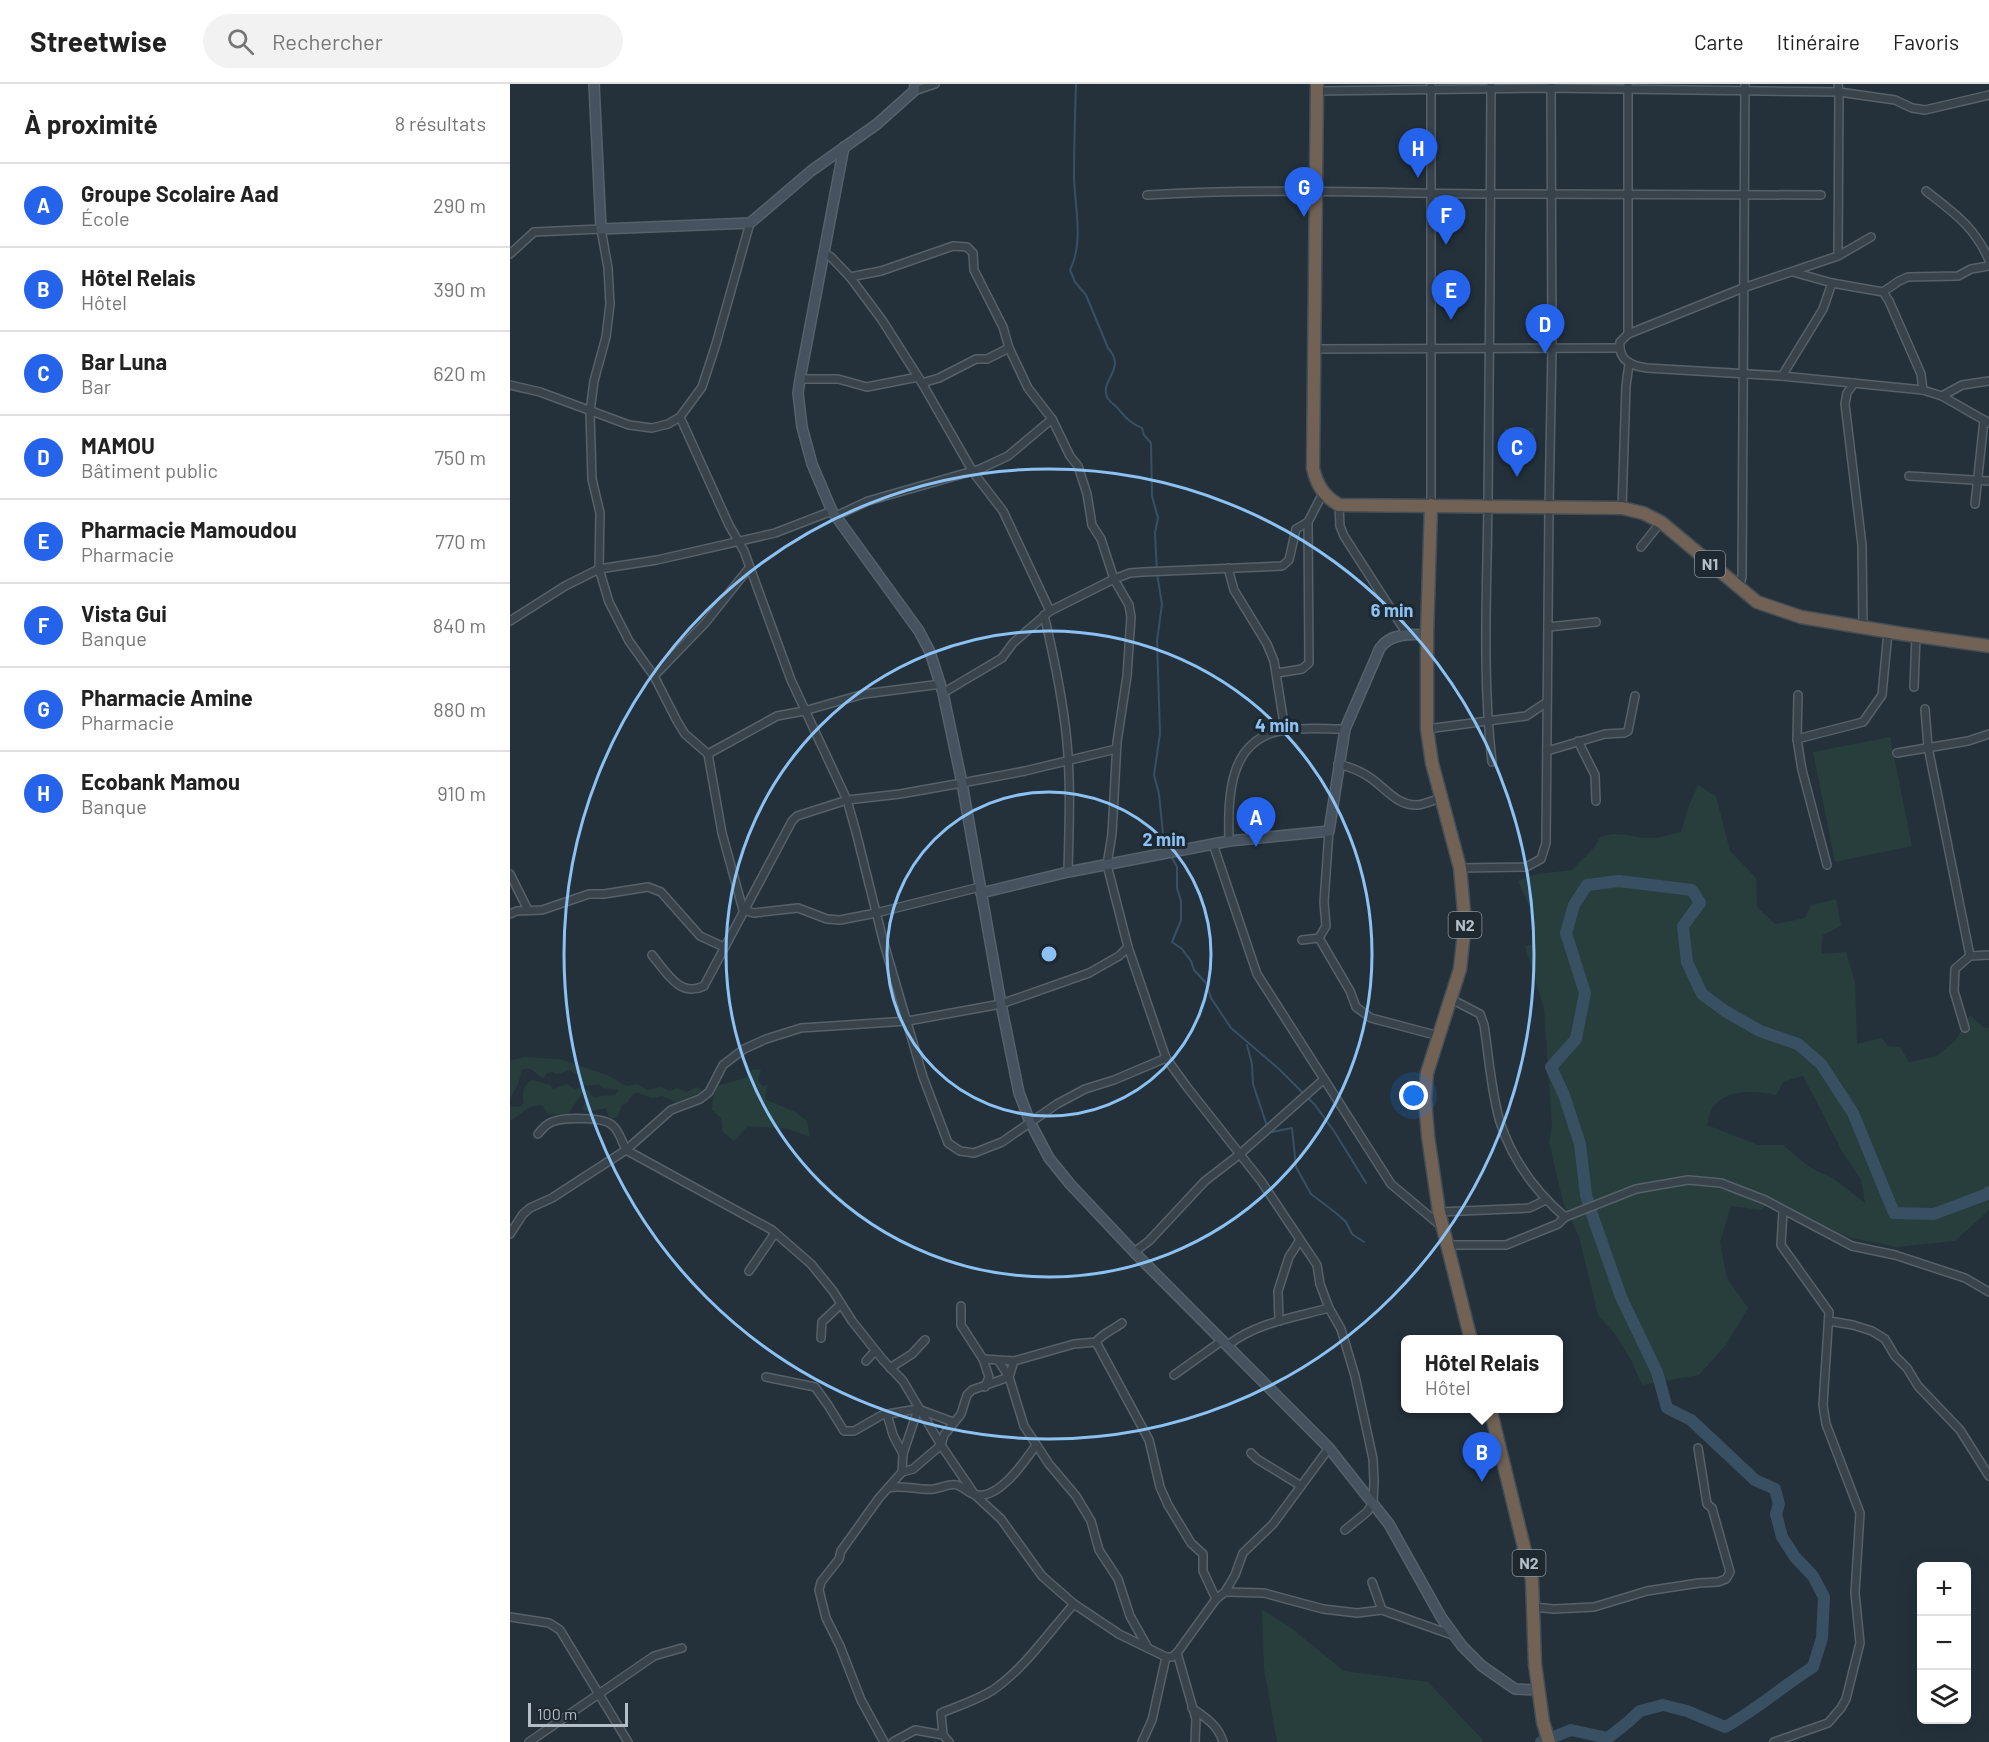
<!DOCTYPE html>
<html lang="fr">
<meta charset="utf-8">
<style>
body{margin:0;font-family:Barlow,sans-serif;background:#f2f2f2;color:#222}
.controls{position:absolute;right:18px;bottom:18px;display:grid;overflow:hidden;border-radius:9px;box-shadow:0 6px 24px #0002}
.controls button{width:54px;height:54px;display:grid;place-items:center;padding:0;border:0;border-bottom:2px solid #e0e0e0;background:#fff;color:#222;font:30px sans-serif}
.scale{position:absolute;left:18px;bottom:15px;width:100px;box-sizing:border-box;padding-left:6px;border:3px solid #b3bec7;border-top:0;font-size:16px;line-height:21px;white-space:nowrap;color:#b3bec7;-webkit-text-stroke:4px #1d2830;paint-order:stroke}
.you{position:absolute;left:904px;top:1012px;width:21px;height:21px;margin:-15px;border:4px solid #fff;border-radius:50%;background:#1a73e8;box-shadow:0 0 0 9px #1a73e833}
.badge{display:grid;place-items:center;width:39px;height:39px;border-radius:50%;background:#2563eb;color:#fff;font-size:20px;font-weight:700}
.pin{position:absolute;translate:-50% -50px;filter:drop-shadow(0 2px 3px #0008)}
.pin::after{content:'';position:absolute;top:32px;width:21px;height:18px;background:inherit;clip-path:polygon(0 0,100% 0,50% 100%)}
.popup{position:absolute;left:891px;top:1251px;width:162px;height:78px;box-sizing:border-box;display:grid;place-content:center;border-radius:9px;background:#fff;filter:drop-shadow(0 2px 4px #0005);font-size:20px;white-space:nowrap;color:#767676}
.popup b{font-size:22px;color:#222}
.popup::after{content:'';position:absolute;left:50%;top:100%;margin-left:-12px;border:12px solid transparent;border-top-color:#fff}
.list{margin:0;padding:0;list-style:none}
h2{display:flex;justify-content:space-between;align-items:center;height:78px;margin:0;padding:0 24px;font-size:26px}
h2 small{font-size:20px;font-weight:400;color:#767676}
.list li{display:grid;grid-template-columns:39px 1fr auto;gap:18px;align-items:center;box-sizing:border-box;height:84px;padding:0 24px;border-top:2px solid #e0e0e0}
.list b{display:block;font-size:22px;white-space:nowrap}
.list p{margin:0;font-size:20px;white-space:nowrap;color:#767676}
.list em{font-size:20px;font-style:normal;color:#767676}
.icon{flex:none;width:33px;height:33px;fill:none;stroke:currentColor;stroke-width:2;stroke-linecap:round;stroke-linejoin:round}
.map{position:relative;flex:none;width:1479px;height:1658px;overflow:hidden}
header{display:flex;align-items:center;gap:36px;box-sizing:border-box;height:84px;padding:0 30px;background:#fff;border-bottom:2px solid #e0e0e0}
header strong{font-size:28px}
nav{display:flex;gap:33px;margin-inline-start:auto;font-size:21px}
.search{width:420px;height:54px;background:#f2f2f2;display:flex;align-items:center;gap:15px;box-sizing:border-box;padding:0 21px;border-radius:33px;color:#767676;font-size:22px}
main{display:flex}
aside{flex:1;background:#fff}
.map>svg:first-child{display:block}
.green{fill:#273e3d;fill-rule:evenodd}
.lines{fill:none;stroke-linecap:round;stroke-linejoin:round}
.stream{stroke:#395062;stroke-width:2}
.river{stroke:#395062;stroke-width:12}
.street-casing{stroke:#566169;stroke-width:10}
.secondary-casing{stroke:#566169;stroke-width:12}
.highway-casing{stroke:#434e56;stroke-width:15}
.street{stroke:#38434c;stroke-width:7}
.secondary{stroke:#46535e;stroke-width:9}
.highway{stroke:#716255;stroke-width:12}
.ring{fill:none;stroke:#8cc2f3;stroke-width:3}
.labels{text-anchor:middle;stroke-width:6;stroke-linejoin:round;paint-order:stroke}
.shield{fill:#1d2830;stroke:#86919a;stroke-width:1.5}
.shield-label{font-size:16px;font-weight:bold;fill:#b3bec7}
.centre{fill:#8cc2f3;stroke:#1d2830;stroke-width:3}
.ring-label{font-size:18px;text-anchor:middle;font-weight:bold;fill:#8cc2f3;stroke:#1d2830;stroke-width:6;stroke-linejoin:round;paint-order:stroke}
</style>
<header>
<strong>Streetwise</strong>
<div class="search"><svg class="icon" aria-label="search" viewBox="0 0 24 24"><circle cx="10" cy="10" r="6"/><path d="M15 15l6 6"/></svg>Rechercher</div>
<nav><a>Carte</a><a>Itinéraire</a><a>Favoris</a></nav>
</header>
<main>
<aside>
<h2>À proximité<small>8 résultats</small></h2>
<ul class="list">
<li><span class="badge">A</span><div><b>Groupe Scolaire Aad</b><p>École</p></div><em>290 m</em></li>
<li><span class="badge">B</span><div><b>Hôtel Relais</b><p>Hôtel</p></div><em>390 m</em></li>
<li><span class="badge">C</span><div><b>Bar Luna</b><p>Bar</p></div><em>620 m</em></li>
<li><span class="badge">D</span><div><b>MAMOU</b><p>Bâtiment public</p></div><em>750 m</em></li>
<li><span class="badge">E</span><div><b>Pharmacie Mamoudou</b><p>Pharmacie</p></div><em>770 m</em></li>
<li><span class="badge">F</span><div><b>Vista Gui</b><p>Banque</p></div><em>840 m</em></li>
<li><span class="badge">G</span><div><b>Pharmacie Amine</b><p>Pharmacie</p></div><em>880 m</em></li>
<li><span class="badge">H</span><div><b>Ecobank Mamou</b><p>Banque</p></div><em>910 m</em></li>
</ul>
</aside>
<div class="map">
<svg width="1479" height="1658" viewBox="0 0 1479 1658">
<rect width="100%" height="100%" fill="#24313b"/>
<g class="green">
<path d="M995 344H1024L1025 375H995Z"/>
<path d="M1380 653 1402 762 1325 778 1303 668Z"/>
<path d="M1188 701 1206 712 1220 767 1246 794 1247 823 1265 840 1295 834 1301 821 1326 815 1331 842 1313 851 1311 870 1336 868 1345 898 1347 960 1372 954 1378 962 1390 963 1399 978 1427 972 1446 956 1460 931 1473 943 1479 944V1126L1445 1157 1386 1163 1342 1154 1280 1129 1262 1118 1251 1126 1221 1122 1210 1158 1217 1194 1238 1224 1216 1261 1189 1291 1132 1301 1121 1276 1105 1250 1088 1231 1069 1153 1053 1118 1039 1058 1042 1042 1034 925 1015 862 1026 860 1018 819 1008 797 1027 790 1062 786C1072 774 1084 768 1090 753 1107 746 1121 753 1138 754 1148 755 1161 750 1171 748L1179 721ZM1293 992 1333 1069 1351 1096 1355 1119 1324 1095 1299 1083 1273 1061H1248L1197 1041C1199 1035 1200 1027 1203 1023 1218 1004 1245 1007 1266 1011L1274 997Z"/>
<path d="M14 973 50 975 97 991 117 1002 128 1000 137 1006 151 1003 160 1007 167 1004 177 1008 187 1003 190 1005V1009L166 1018 152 1012 142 1014 128 1009 123 1010 117 1019 112 1021 108 1032 103 1035 99 1033 96 1024 77 1028 73 1025 77 1011 73 1008 58 1030H38L33 1022C19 1019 12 1030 0 1037V1023L11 1022 14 1018C11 1010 14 1000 22 996L40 1001 43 1005 57 1000 65 1005 70 1003 80 1007 81 1011 85 1014 90 1012 105 1011 108 1006 93 1004 89 1000 74 1002 69 992 61 986 47 990 42 988 37 989 34 994C25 992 24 981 12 986L8 1000 0 1015V977Z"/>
<path d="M243 985 251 986 248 995 252 1002 258 1001 255 1015 285 1028 297 1037 300 1053 278 1045 238 1042 224 1057 213 1048 211 1034 202 1026 203 1014 207 1002 235 994Z"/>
<path d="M752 1525 780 1543 834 1587 918 1598 973 1656 972 1658H767L754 1585Z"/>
</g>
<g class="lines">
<g class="stream">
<path d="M566 0C565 31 564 62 564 94 565 124 574 158 560 186L565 198 576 211 598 264C617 285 590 295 597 313 599 318 607 322 610 327 617 335 622 340 632 344L634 351 641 359 642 412 648 434 645 449 647 490 652 520 647 557 650 650 644 691 649 710 654 760 657 765"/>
<path d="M660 770 667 783V804L671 817V836L662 858 672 865 681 877 684 886 696 899 701 914 721 944 769 985 805 1021 824 1047 856 1099"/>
<path d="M737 961 742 980 743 1000 757 1042"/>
<path d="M761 1046 762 1048 782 1044 786 1083 801 1110 826 1129 836 1138 842 1150 854 1158"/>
</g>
<path class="river" d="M1031 1658 1061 1646 1098 1654 1118 1638 1130 1627 1153 1621 1177 1627 1215 1643C1246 1626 1273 1602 1303 1583L1312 1554 1314 1513 1303 1492 1285 1473 1272 1453 1266 1430 1269 1420 1265 1405 1245 1396 1181 1336 1157 1324 1147 1288 1111 1213 1084 1136 1076 1111 1070 1060 1054 1011 1041 983 1066 955 1075 909 1056 849 1064 821 1077 801 1109 797 1182 806 1190 819 1173 842 1177 878 1192 910 1215 927 1250 947 1288 960 1311 980 1343 1029 1384 1129 1424 1130 1477 1110 1479 1108"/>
<defs>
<g id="street">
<path d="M981 0C981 140 979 279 978 419 977 505 972 592 982 678"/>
<path d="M1328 0 1329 8 1328 172"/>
<path d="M404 7 425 0"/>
<path d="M807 7 1041 4 1329 8 1385 16 1402 24 1415 26 1479 11"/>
<path d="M1416 107C1444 129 1464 142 1479 176"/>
<path d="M637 111C751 104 864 109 978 110 1089 111 1200 110 1311 111"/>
<path d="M1361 153 1328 172 1233 204 1118 250 1110 258C1108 276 1121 282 1137 284L1272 292 1413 306 1432 312 1479 339"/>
<path d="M313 169 321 173 340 193 372 236 412 299 463 388 493 427 540 527"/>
<path d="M0 170 24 148 91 145 98 184 100 220 96 253 84 297 80 328 82 395 90 429 89 485 99 518 119 557 144 592 167 637 175 650 198 670"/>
<path d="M1283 188 1322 199 1373 208 1379 217 1411 290 1413 306"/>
<path d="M1373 208 1389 197 1398 193 1448 192 1461 185 1479 182"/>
<path d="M1118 250V0"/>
<path d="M804 265 1110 264"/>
<path d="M1272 292 1313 225 1322 199"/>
<path d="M290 295H328L357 303 408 293"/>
<path d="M412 299 429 294 466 275H477L499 264"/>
<path d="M1344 299 1337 309 1335 320 1352 461 1353 543"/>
<path d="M0 301 30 308 119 341 142 344 158 340 170 333 192 303 206 260 240 139"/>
<path d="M1432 312 1452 301 1479 297"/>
<path d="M170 333 219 441 234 467 281 596 337 716 346 748 373 856 413 993 438 1059 450 1067 464 1069 492 1058 547 1020 575 1005 604 996 656 974"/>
<path d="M1399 392 1479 397"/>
<path d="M1465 420 1474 336"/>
<path d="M829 421 830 442 834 452 897 550"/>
<path d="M921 421V0"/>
<path d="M1112 424 1116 302 1119 280"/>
<path d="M326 432 358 417 470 385 498 372 542 335"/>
<path d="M1131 463 1151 438"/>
<path d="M718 484 724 506 757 560 764 577 775 646"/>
<path d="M1229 505 1232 493 1235 0"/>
<path d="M534 531C544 573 553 615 557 658 561 702 559 745 558 788"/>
<path d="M0 537 55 502 89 485 147 476 265 449 322 427"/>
<path d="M1038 543 1086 538"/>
<path d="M767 589 792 585 799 579 798 438"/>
<path d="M144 592 196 538 239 484"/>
<path d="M431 600 354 610 294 627 267 632 198 670 212 749 233 826 244 829 288 824 317 835 330 836 366 829 470 803"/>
<path d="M1404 603 1406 552"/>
<path d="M433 609 492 574 503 559 540 527 604 495 620 489 633 488 772 482 779 476 786 445 798 438 813 409"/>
<path d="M1288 611 1287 655 1292 686 1317 781"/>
<path d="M1415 625 1418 663 1460 872"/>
<path d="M917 645 1016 632 1037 618"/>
<path d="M1287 655 1353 638 1372 611 1378 548"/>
<path d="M1068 657 1085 691 1086 717"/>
<path d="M1037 667 1095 650 1114 649 1118 647 1125 612"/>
<path d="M1387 669 1458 657 1479 650"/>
<path d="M828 680C840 683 849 686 859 693 875 703 886 722 908 721 915 720 924 716 931 714"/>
<path d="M719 757C718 712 718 654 775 646 795 643 816 645 835 645"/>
<path d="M703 760 747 890 881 1100 931 1142"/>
<path d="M950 784 1016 783 1031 775 1036 759 1039 424 1042 265 1041 0"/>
<path d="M0 790 18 826"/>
<path d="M0 830 7 827 32 826 79 810H94L138 803 151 808 190 852 214 863"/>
<path d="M809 854 840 907 846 923 861 934 929 952"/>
<path d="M792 856 809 854 816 842 814 818 819 747"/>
<path d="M618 863 656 974 677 1003 751 1097 807 1181 810 1200 819 1224 831 1245 845 1292 863 1375 864 1398 863 1419 857 1428 835 1446"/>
<path d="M142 871C156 888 170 914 194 902L282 737 287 732 337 716 390 710 452 699 515 687 606 665"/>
<path d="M941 915 970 930 974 941C979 973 981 1007 990 1038 1002 1075 1026 1108 1055 1133"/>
<path d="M1455 944 1444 907 1445 885 1460 872 1479 871"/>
<path d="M28 1050C32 1045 36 1040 42 1038 53 1033 94 1033 102 1041 109 1046 112 1058 116 1066L262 1146 301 1180 323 1207 342 1237 373 1276 393 1297 431 1361 465 1411 491 1435 532 1492 564 1520 609 1550 656 1573"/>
<path d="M929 1128 1019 1124 1036 1116"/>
<path d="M0 1150 13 1130 20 1124 42 1114 116 1066 161 1026 190 1015 199 1008 213 981 234 965 256 955 291 944 398 937 491 920 579 889 609 872 618 863 597 781 602 750 607 658 617 592 621 533 619 521 604 495 591 455 582 441 577 410 568 382 560 372 542 335 518 304 499 264 493 243 464 186 463 169 457 163 443 162 371 187 340 193"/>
<path d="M937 1161H996L1048 1140 1055 1133 1126 1105 1178 1096 1211 1099 1255 1116 1342 1162 1385 1171 1455 1194 1479 1208"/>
<path d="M624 1168 639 1157 695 1097 730 1070 813 996"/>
<path d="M239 1187 265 1149"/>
<path d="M451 1222V1241L473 1275 479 1293 475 1303"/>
<path d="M769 1237 768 1207 779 1173 790 1156"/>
<path d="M1319 1237 1343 1241 1362 1247 1375 1255 1385 1272 1397 1284 1408 1302 1450 1346 1479 1392"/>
<path d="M311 1254 312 1238 331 1220"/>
<path d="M586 1258 639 1356 650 1403 658 1421 681 1459 693 1470V1487L706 1515"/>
<path d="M718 1261C746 1239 785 1233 819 1224"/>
<path d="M473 1275 504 1277 499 1293 488 1276"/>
<path d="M356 1277 365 1267"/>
<path d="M504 1277 564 1260 586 1258C593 1249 603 1246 612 1239"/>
<path d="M380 1284 402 1270 415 1256"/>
<path d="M664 1291 713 1256"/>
<path d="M256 1293 305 1303 318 1321 334 1347H344L372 1331 408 1325 443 1338"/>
<path d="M741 1369 747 1375 791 1402"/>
<path d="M393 1370 408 1325"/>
<path d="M392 1388 403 1385 431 1361 434 1351 451 1330 457 1311 462 1306 499 1293 514 1342 539 1380 566 1412 581 1437 589 1466 608 1495 620 1532 638 1564"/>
<path d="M378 1404C393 1400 409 1407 424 1405 432 1404 439 1399 447 1401 453 1403 458 1408 463 1410 487 1419 515 1377 526 1361"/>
<path d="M862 1498 872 1526"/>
<path d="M715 1508 754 1509 813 1525 847 1529 872 1526 945 1552"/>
<path d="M1023 1523 1044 1525 1084 1523 1137 1507 1189 1499 1208 1498 1216 1495 1220 1488 1202 1424 1197 1420 1188 1364"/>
<path d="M0 1533 39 1539 50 1546 118 1658"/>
<path d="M667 1569 686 1635 685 1658"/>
<path d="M682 1624C696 1634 708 1641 713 1658"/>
<path d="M433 1651 431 1629C448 1622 467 1616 483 1606 515 1584 538 1549 564 1520"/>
<path d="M19 1658 144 1572 172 1564"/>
<path d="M374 1658 351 1616 330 1562 316 1534 309 1506 311 1498 329 1475 331 1467 369 1414 392 1388 393 1370 383 1351 377 1330"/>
<path d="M383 1658 405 1646 433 1651 439 1658"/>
<path d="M632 1658 642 1636 656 1573H662L667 1569 706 1515 715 1508 725 1491 733 1469 763 1440 819 1364"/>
<path d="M1264 1658 1318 1639 1331 1624 1336 1615 1350 1559 1345 1509 1350 1429 1316 1340 1313 1321 1319 1228 1271 1161 1273 1127"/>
</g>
<g id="secondary">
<path d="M84 0 91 145 240 139 301 87 367 40 404 7 405 0"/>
<path d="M334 63 290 295 288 309 292 343 302 380 322 427 409 547 420 568 433 609 452 699 491 920 509 1009 520 1038 539 1074 560 1100 624 1168 819 1364 879 1440 931 1533 952 1562 972 1582 1005 1605 1028 1606"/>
<path d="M471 809 558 788 719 757 819 747 835 645 870 564C881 549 900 550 917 551"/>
</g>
<g id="highway">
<path d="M807 0 803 384C807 402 814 412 829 421L1112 424 1133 429 1151 438 1247 518 1291 533 1393 550 1479 562"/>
<path d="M921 421 917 551V645L922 679 950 784 955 839 950 885 917 989 915 1015 918 1052 929 1128 961 1256"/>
<path d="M980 1324 1022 1496 1025 1580 1033 1638 1039 1658"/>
</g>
</defs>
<use href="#street" class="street-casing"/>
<use href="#secondary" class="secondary-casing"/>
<use href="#highway" class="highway-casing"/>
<use href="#street" class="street"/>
<use href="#secondary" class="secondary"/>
<use href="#highway" class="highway"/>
</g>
<g class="ring">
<circle cx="539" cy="870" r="162"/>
<circle cx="539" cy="870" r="323"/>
<circle cx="539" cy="870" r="485"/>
</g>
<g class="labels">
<g class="shield">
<rect x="1185" y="467" width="30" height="26" rx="4.5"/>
<rect x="938.5" y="828" width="33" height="26" rx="4.5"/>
<rect x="1002.5" y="1466" width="33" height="26" rx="4.5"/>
</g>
<g class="shield-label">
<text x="1200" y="486">N1</text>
<text x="955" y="847">N2</text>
<text x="1019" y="1485">N2</text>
</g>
</g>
<circle cx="539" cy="870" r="9" class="centre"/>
<g class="ring-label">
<text x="882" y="533">6 min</text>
<text x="767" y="648">4 min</text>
<text x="654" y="762">2 min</text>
</g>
</svg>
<div class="controls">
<button>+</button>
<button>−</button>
<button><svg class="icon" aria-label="layers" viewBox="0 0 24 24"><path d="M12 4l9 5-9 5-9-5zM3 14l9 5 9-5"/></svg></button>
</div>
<div class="scale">100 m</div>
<div class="you"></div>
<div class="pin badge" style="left:746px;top:763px">A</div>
<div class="pin badge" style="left:972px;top:1398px">B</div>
<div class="popup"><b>Hôtel Relais</b>Hôtel</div>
<div class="pin badge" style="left:1007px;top:393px">C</div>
<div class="pin badge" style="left:1035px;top:270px">D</div>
<div class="pin badge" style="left:941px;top:236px">E</div>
<div class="pin badge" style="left:936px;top:161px">F</div>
<div class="pin badge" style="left:794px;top:133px">G</div>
<div class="pin badge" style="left:908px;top:94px">H</div>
</div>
</main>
